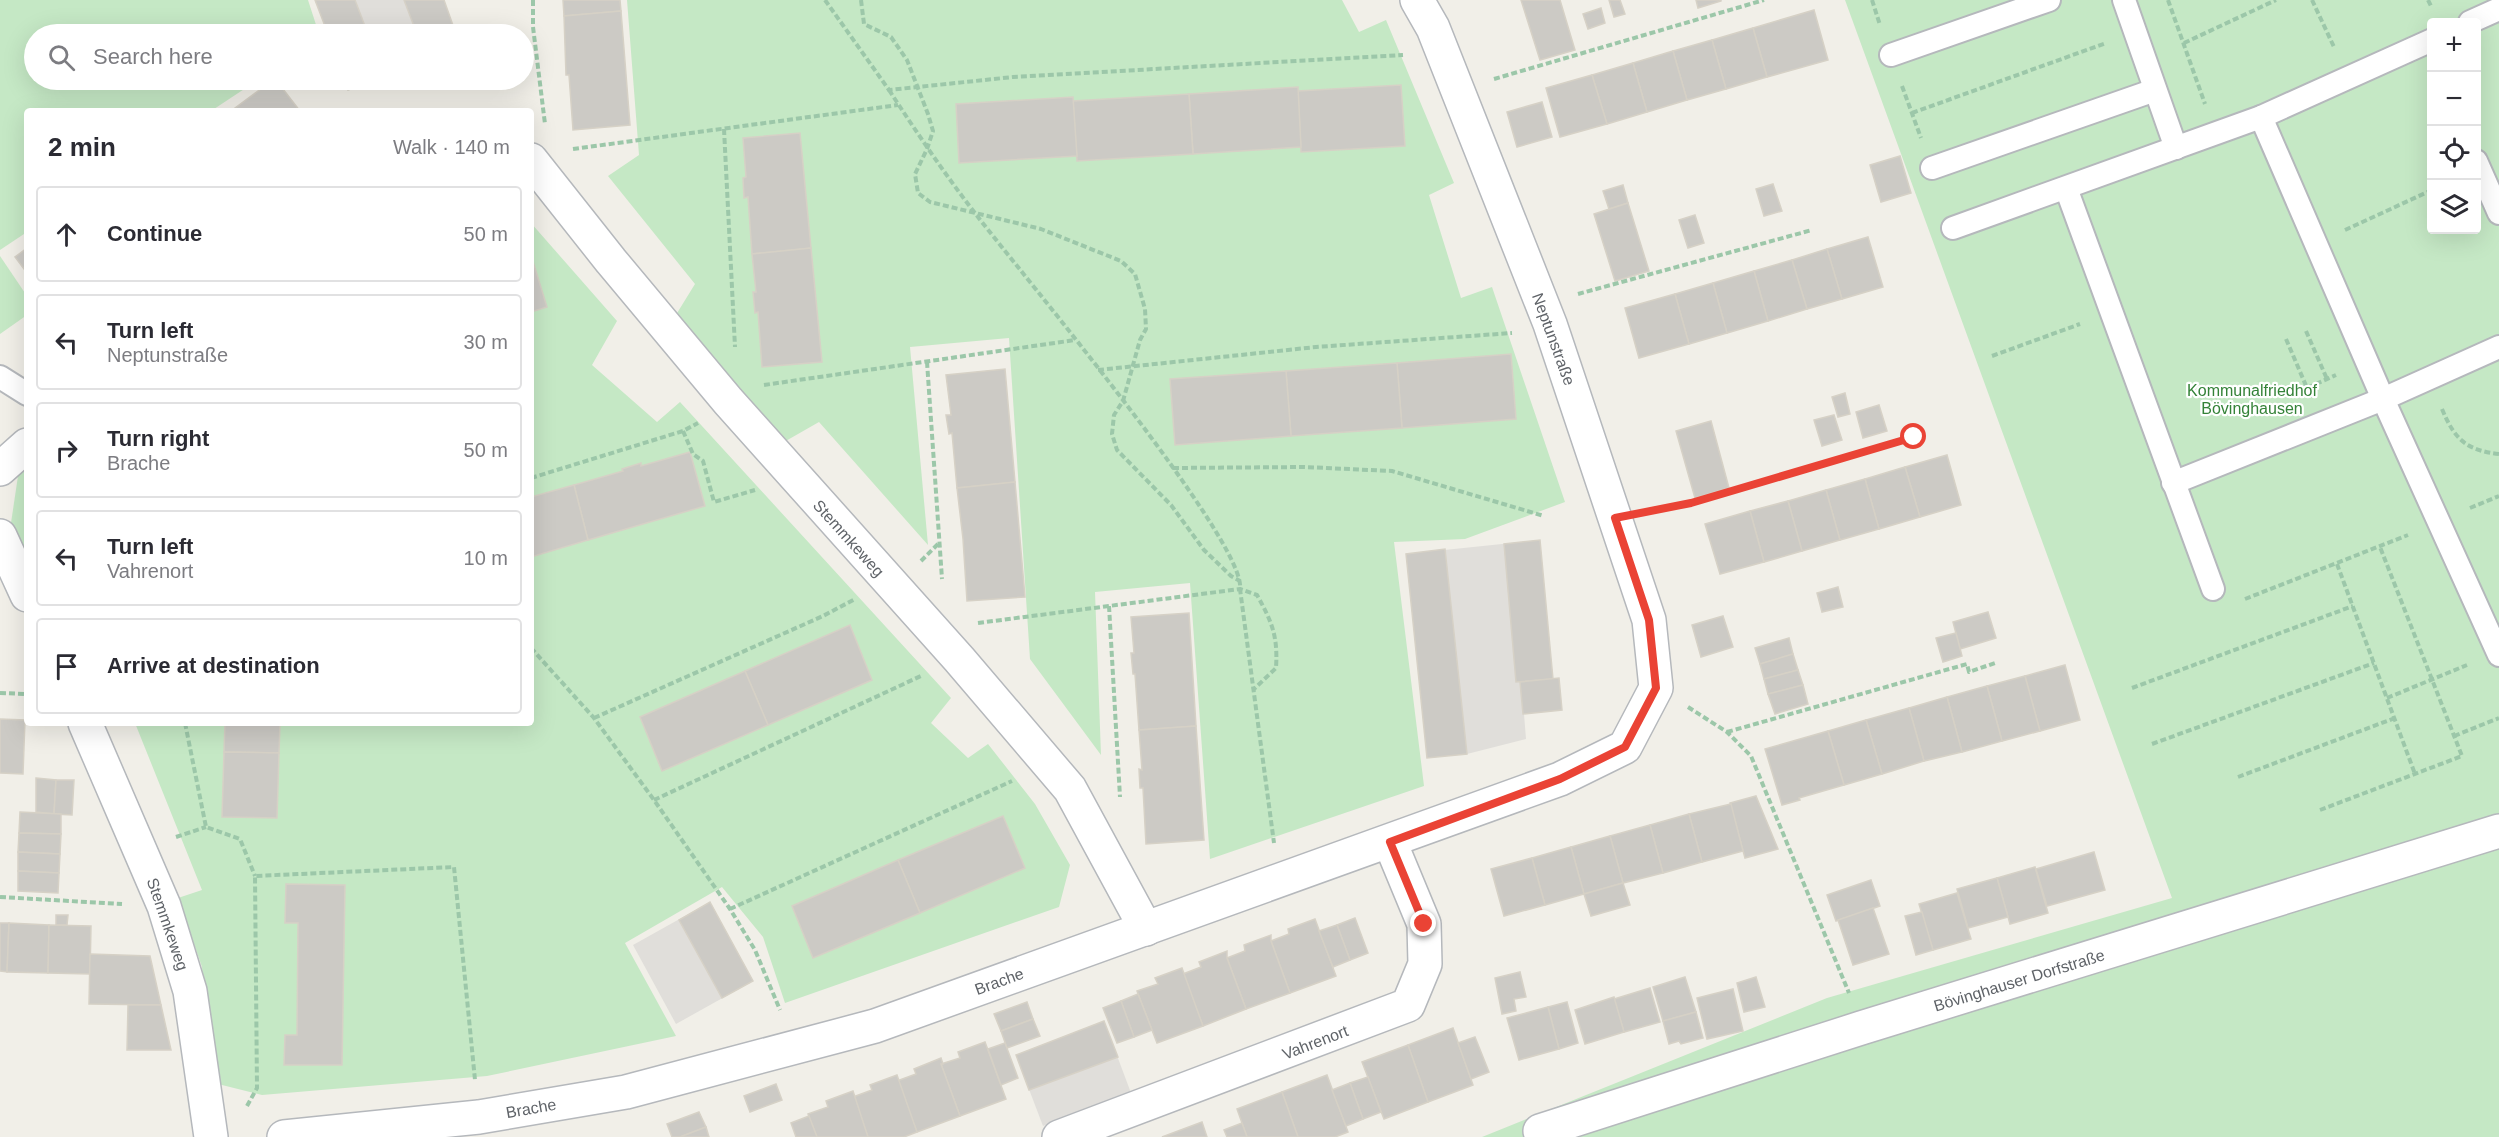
<!DOCTYPE html>
<meta charset="utf-8">
<style>
body{margin:0;font-family:Arial,sans-serif;background:#f7f7f7;color:#2b2b33}
.controls{position:absolute;right:18px;top:18px;display:grid;overflow:hidden;border-radius:6px;box-shadow:0 6px 24px #0002}
.controls button{width:54px;height:54px;display:grid;place-items:center;padding:0;border:0;border-bottom:2px solid #e1e1e2;background:#fff;color:#2b2b33;font:30px sans-serif}
.stop{position:absolute;width:18px;height:18px;margin:-14px;border:4px solid #ea4335;border-radius:50%;background:#fff}
.stop.end{background:#ea4335;border-color:#fff;box-shadow:0 2px 6px #0008}
.list{margin:0;padding:0;list-style:none}
h2{display:flex;justify-content:space-between;align-items:center;height:78px;margin:0;padding:0 24px;font-size:26px}
h2 small{font-size:20px;font-weight:400;color:#7c7c81}
.list li{display:grid;grid-template-columns:39px 1fr auto;gap:18px;align-items:center;box-sizing:border-box;height:96px;margin:0 12px 12px;padding:0 12px;border:2px solid #e1e1e2;border-radius:6px}
.list b{display:block;font-size:22px;white-space:nowrap}
.list p{margin:0;font-size:20px;white-space:nowrap;color:#7c7c81}
.list em{font-size:20px;font-style:normal;color:#7c7c81}
.icon{flex:none;width:33px;height:33px;fill:none;stroke:currentColor;stroke-width:2;stroke-linecap:round;stroke-linejoin:round}
.map{position:relative;flex:none;width:2499px;height:1137px;overflow:hidden}
.search{position:absolute;background:#fff;box-shadow:0 6px 24px #0002;left:24px;top:24px;width:510px;height:66px;display:flex;align-items:center;gap:15px;box-sizing:border-box;padding:0 21px;border-radius:33px;color:#7c7c81;font-size:22px}
.panel{position:absolute;background:#fff;box-shadow:0 6px 24px #0002;left:24px;top:108px;width:510px;height:618px;border-radius:6px}
.map>svg:first-child{display:block}
.industrial{fill:#e0deda}
.green{fill:#c5e8c5;fill-rule:evenodd}
.building{fill:#cccac5;stroke:#d6d1c6;stroke-width:1.5}
.lines{fill:none;stroke-linecap:round;stroke-linejoin:round}
.service-casing{stroke:#b5b8bc;stroke-width:26}
.minor-casing{stroke:#b5b8bc;stroke-width:36}
.path{stroke:#9cc7a9;stroke-width:4;stroke-dasharray:6 3;stroke-linecap:butt}
.service{stroke:#fff;stroke-width:22}
.minor{stroke:#fff;stroke-width:33}
.route{stroke:#ea4335;stroke-width:8}
.labels{text-anchor:middle;stroke-width:4.5;stroke-linejoin:round;paint-order:stroke}
.street-label{font-size:16px;fill:#5f6368;stroke:#fff}
.park-label{font-size:16px;fill:#348238;stroke:#fff}
</style>
<div class="map">
<svg width="2499" height="1137" viewBox="0 0 2499 1137">
<rect width="100%" height="100%" fill="#f1efe8"/>
<g class="industrial">
<path d="M315 0H444L456 34H328Z"/>
<path d="M1540 540 1553 679 1559 678 1562 710 1524 714 1526 739 1467 754 1427 758 1406 554Z"/>
<path d="M710 902 753 981 676 1024 633 945Z"/>
<path d="M1104 1021 1131 1093 1043 1126 1016 1055Z"/>
</g>
<g class="green">
<path d="M0 0H308L319 34H34V80H258L211 111H27V232L0 250Z"/>
<path d="M627 0H1342L1359 32 1386 20 1454 183 1429 195 1461 298 1492 287 1565 502 1465 539 1394 542 1424 786 1210 859 1190 583 1095 592 1101 755 1030 659 1009 338 910 347 928 545 819 422 784 442 674 318 695 284 608 176 639 155Z"/>
<path d="M1845 0H2499V1137H1482L1827 998 2172 898ZM2432 22H2476V230H2432Z"/>
<path d="M531 223 617 321 592 365 657 422 680 402 951 698 931 723 968 758 988 744 1035 804 1070 865 1059 907 785 1003 763 937 722 887 625 943 676 1036 487 1076 262 1095 210 1082 202 967 178 898 202 890 135 723H531Z"/>
<path d="M0 256 27 296V315L0 334Z"/>
<path d="M27 467V555L11 523 18 476Z"/>
</g>
<g class="building">
<path d="M315 0H355L368 34H328Z"/>
<path d="M404 0H444L455 31 447 34H417Z"/>
<path d="M563 0H620L621 11 564 16Z"/>
<path d="M1521 0H1560L1575 50 1540 60Z"/>
<path d="M1609 0H1620L1625 14 1614 17Z"/>
<path d="M1696 0H1721V1L1698 8Z"/>
<path d="M1601 8 1605 23 1588 29 1583 14Z"/>
<path d="M1814 10 1828 60 1767 77 1753 28Z"/>
<path d="M621 11 630 125 573 130 569 75H566L564 16Z"/>
<path d="M1753 28 1767 77 1726 89 1712 40Z"/>
<path d="M1712 40 1726 89 1687 100 1673 51Z"/>
<path d="M1673 51 1687 100 1647 112 1633 63Z"/>
<path d="M1633 63 1647 112 1607 124 1592 75Z"/>
<path d="M1592 75 1607 124 1560 137 1546 88Z"/>
<path d="M273 80H276L300 111H231Z"/>
<path d="M345 80H375L348 90Z"/>
<path d="M1401 85 1405 146 1301 152 1298 91Z"/>
<path d="M1298 87 1301 147 1193 154 1189 94Z"/>
<path d="M1189 94 1193 154 1077 161 1073 101Z"/>
<path d="M1073 97 1077 156 959 163 956 104Z"/>
<path d="M1542 102 1552 137 1517 147 1507 112Z"/>
<path d="M800 133 811 248 752 254 748 197 744 198 743 178 746 177 743 138Z"/>
<path d="M1900 156 1911 193 1881 202 1870 165Z"/>
<path d="M1773 184 1782 211 1764 216 1756 189Z"/>
<path d="M1623 185 1628 203 1609 209 1603 191Z"/>
<path d="M1628 203 1649 271 1615 281 1594 214Z"/>
<path d="M1695 215 1704 243 1688 248 1679 220Z"/>
<path d="M1868 237 1883 287 1842 299 1827 249Z"/>
<path d="M27 248V273L15 257Z"/>
<path d="M811 248 822 362 762 367 758 312 755 313 754 302 753 292H756L752 254Z"/>
<path d="M1827 249 1842 299 1807 309 1792 260Z"/>
<path d="M531 255 547 307 531 312Z"/>
<path d="M1792 260 1807 309 1768 321 1754 271Z"/>
<path d="M1754 271 1768 321 1727 333 1713 283Z"/>
<path d="M1713 283 1727 333 1689 344 1675 294Z"/>
<path d="M1675 294 1689 344 1639 358 1625 308Z"/>
<path d="M1511 354 1516 419 1402 428 1397 363Z"/>
<path d="M1397 363 1402 428 1291 436 1286 371Z"/>
<path d="M1005 369 1015 482 957 488 952 433 949 434 946 415H951L946 375Z"/>
<path d="M1286 371 1291 436 1175 445 1170 379Z"/>
<path d="M1845 393 1850 414 1838 417 1832 397Z"/>
<path d="M1879 405 1887 431 1863 438 1856 412Z"/>
<path d="M1834 415 1842 440 1822 446 1814 420Z"/>
<path d="M1711 421 1729 488 1695 498 1676 431Z"/>
<path d="M690 452 705 506 588 540 574 485 623 471 622 469 641 463V466Z"/>
<path d="M1947 455 1961 505 1920 517 1905 467Z"/>
<path d="M1905 467 1920 517 1879 529 1865 479Z"/>
<path d="M1865 479 1879 529 1840 540 1826 490Z"/>
<path d="M1015 482 1025 597 967 601 963 539 957 488Z"/>
<path d="M574 485 588 540 531 557V497Z"/>
<path d="M1826 490 1840 540 1802 551 1788 501Z"/>
<path d="M1788 501 1802 551 1764 562 1750 511Z"/>
<path d="M1750 511 1764 562 1720 574 1705 524Z"/>
<path d="M1540 540 1553 679 1516 682 1504 544Z"/>
<path d="M1445 549 1467 754 1427 758 1406 554Z"/>
<path d="M1838 587 1843 607 1822 612 1817 593Z"/>
<path d="M1988 612 1996 638 1960 649 1953 622Z"/>
<path d="M1189 613 1196 726 1139 730 1135 674H1133L1131 653H1134L1131 617Z"/>
<path d="M1723 616 1733 647 1701 657 1692 625Z"/>
<path d="M850 625 872 680 768 725 745 671Z"/>
<path d="M1956 633 1962 656 1943 662 1936 638Z"/>
<path d="M1789 638 1793 654 1760 664 1755 648Z"/>
<path d="M1793 654 1798 670 1764 679 1760 664Z"/>
<path d="M2065 665 2080 720 2040 731 2025 676Z"/>
<path d="M1798 670 1803 685 1768 694 1764 679Z"/>
<path d="M745 671 768 725 662 771 640 717Z"/>
<path d="M2025 676 2040 731 2002 741 1987 686Z"/>
<path d="M1559 678 1562 710 1523 714 1520 682Z"/>
<path d="M1803 685 1808 704 1775 714 1768 694Z"/>
<path d="M1987 686 2002 741 1962 752 1947 697Z"/>
<path d="M1947 697 1962 752 1924 761 1909 708Z"/>
<path d="M1909 708 1924 761 1882 774 1866 720Z"/>
<path d="M0 719 25 720 23 774 0 773Z"/>
<path d="M1866 720 1882 774 1844 785 1828 731Z"/>
<path d="M225 723H280L279 753 224 752Z"/>
<path d="M1196 726 1204 840 1146 844 1143 788H1140L1139 769 1142 770 1139 730Z"/>
<path d="M1828 731 1844 785 1799 798 1800 800 1782 805 1765 749Z"/>
<path d="M224 752 279 753 277 818 222 817Z"/>
<path d="M36 778 56 780 54 814 36 812Z"/>
<path d="M56 780H74L72 815 54 814Z"/>
<path d="M1756 796 1778 849 1745 858 1730 803Z"/>
<path d="M1731 804 1743 851 1702 862 1689 814Z"/>
<path d="M20 812 61 814V834L19 833Z"/>
<path d="M1689 814 1702 862 1663 873 1650 825Z"/>
<path d="M1003 816 1025 868 920 913 898 860Z"/>
<path d="M1650 825 1663 873 1623 883 1610 836Z"/>
<path d="M19 833 61 834 60 854 18 852Z"/>
<path d="M1610 836 1623 883 1584 894 1571 847Z"/>
<path d="M1571 847 1584 894 1545 905 1532 858Z"/>
<path d="M18 852 60 854 59 873 18 871Z"/>
<path d="M2094 852 2105 890 2047 906 2036 869Z"/>
<path d="M1532 858 1545 905 1504 916 1491 869Z"/>
<path d="M898 860 920 913 813 958 792 906Z"/>
<path d="M2035 867 2048 913 2010 924 1997 878Z"/>
<path d="M18 871 59 873 58 893 18 891Z"/>
<path d="M1997 878 2008 917 1968 928 1957 889Z"/>
<path d="M1871 880 1880 906 1836 921 1827 895Z"/>
<path d="M1623 883 1630 905 1591 916 1584 894Z"/>
<path d="M286 884 345 885 342 1065H284L285 1035H297L298 923H285Z"/>
<path d="M1957 893 1971 939 1933 950 1919 904Z"/>
<path d="M710 902 753 981 722 998 679 920Z"/>
<path d="M1873 908 1889 954 1853 965 1838 920Z"/>
<path d="M1922 912 1933 950 1916 955 1905 916Z"/>
<path d="M56 915H68L67 925H56Z"/>
<path d="M1355 918 1368 953 1350 960 1337 925Z"/>
<path d="M1315 919 1336 976 1290 993 1271 941 1289 934 1288 929Z"/>
<path d="M0 923H9L7 972 0 971Z"/>
<path d="M9 923 49 925 48 973 7 972Z"/>
<path d="M49 925 91 926 90 974 48 973Z"/>
<path d="M1337 925 1350 960 1333 967 1319 931Z"/>
<path d="M1271 935V941L1290 993 1246 1009 1227 958 1245 951 1244 945Z"/>
<path d="M1227 951V958L1246 1009 1203 1026 1183 974 1201 967 1199 962Z"/>
<path d="M90 954 150 956 161 1005 89 1004Z"/>
<path d="M1182 968 1203 1026 1157 1043 1137 991 1158 984 1155 978Z"/>
<path d="M1520 972 1526 997 1514 999 1516 1011 1502 1014 1495 978Z"/>
<path d="M1685 977 1696 1012 1663 1021 1653 987Z"/>
<path d="M1756 977 1765 1007 1744 1012 1737 983Z"/>
<path d="M1650 988 1660 1022 1624 1032 1614 999Z"/>
<path d="M1733 989 1743 1031 1707 1039 1697 998Z"/>
<path d="M1138 994 1152 1030 1134 1037 1121 1001Z"/>
<path d="M1614 997 1624 1032 1585 1044 1575 1010Z"/>
<path d="M1121 1001 1134 1037 1117 1043 1103 1008Z"/>
<path d="M1027 1002 1033 1019 1001 1031 994 1014Z"/>
<path d="M1567 1002 1578 1043 1559 1049 1548 1007Z"/>
<path d="M128 1005H161L171 1050H127Z"/>
<path d="M1548 1007 1559 1049 1519 1060 1507 1018Z"/>
<path d="M1696 1012 1703 1038 1681 1044 1679 1041 1669 1044 1663 1021Z"/>
<path d="M1033 1019 1040 1036 1007 1048 1001 1031Z"/>
<path d="M1104 1021 1118 1057 1029 1090 1016 1055Z"/>
<path d="M1453 1028 1473 1085 1428 1102 1408 1045Z"/>
<path d="M1475 1037 1489 1072 1471 1079 1458 1043Z"/>
<path d="M985 1042 1006 1099 960 1116 941 1064 960 1058 958 1052Z"/>
<path d="M1005 1043 1018 1078 1001 1085 988 1049Z"/>
<path d="M1408 1045 1428 1102 1384 1119 1362 1062Z"/>
<path d="M941 1058 943 1064H941L960 1116 917 1132 897 1081 916 1074 914 1069Z"/>
<path d="M897 1075 917 1132 904 1137H868L853 1097 872 1090 870 1085Z"/>
<path d="M1327 1075 1348 1132 1335 1137H1298L1282 1092Z"/>
<path d="M1368 1077 1381 1112 1363 1119 1350 1083Z"/>
<path d="M1350 1083 1363 1119 1346 1126 1332 1090Z"/>
<path d="M776 1084 782 1100 750 1112 744 1096Z"/>
<path d="M853 1091 868 1137H817L808 1114 828 1107 826 1101Z"/>
<path d="M1282 1092 1298 1137H1247L1237 1109Z"/>
<path d="M699 1112 706 1127 680 1137H672L667 1124Z"/>
<path d="M809 1116 817 1137H796L791 1123Z"/>
<path d="M1202 1122 1207 1137H1162Z"/>
<path d="M1242 1123 1247 1137H1227L1224 1130Z"/>
<path d="M706 1127 709 1137H680Z"/>
</g>
<g class="lines">
<defs>
<g id="service">
<path d="M2124 0 2176 148"/>
<path d="M2470 22 2499 9"/>
<path d="M1891 55 2049 0"/>
<path d="M2261 117 2383 399 2499 655"/>
<path d="M2476 161 2499 213"/>
<path d="M1932 168 2155 90"/>
<path d="M2066 188 2213 589"/>
<path d="M1953 228 2261 117 2432 40"/>
<path d="M0 377 27 394"/>
<path d="M2173 483 2383 399 2499 347"/>
</g>
<g id="minor">
<path d="M531 160 611 261 728 401 959 659 1070 789 1146 929"/>
<path d="M0 469 27 445"/>
<path d="M0 536 27 595"/>
<path d="M85 723 164 906 190 991 211 1137"/>
<path d="M1540 1131 1861 1028 2499 831"/>
<path d="M284 1137 479 1117 626 1092 875 1026 1560 779 1625 747 1656 688 1649 620 1550 324 1433 28 1417 0"/>
<path d="M1059 1137 1408 1005 1425 964 1424 924 1390 842"/>
</g>
</defs>
<use href="#service" class="service-casing"/>
<use href="#minor" class="minor-casing"/>
<g class="path">
<path d="M533 0V27L545 124"/>
<path d="M825 0 889 90 1013 77 1403 55"/>
<path d="M861 0 864 24 891 37 907 60 928 114 933 131 927 149 915 174 918 193 930 202 1041 229 1121 261 1135 274 1145 309 1146 329 1140 340 1123 401 1114 415 1112 434 1117 450 1171 505 1204 550 1231 576 1240 581"/>
<path d="M1872 0 1880 25"/>
<path d="M2168 0 2205 104"/>
<path d="M2312 0 2334 47"/>
<path d="M2428 0 2432 8"/>
<path d="M2184 43 2276 0"/>
<path d="M1494 79 1764 0"/>
<path d="M1902 86 1921 138"/>
<path d="M889 90C917 133 946 176 978 217 1018 269 1247 542 1240 589L1274 843"/>
<path d="M1912 113 2106 43"/>
<path d="M724 129 735 347"/>
<path d="M573 149 898 105"/>
<path d="M2345 230 2432 190"/>
<path d="M1578 294 1812 230"/>
<path d="M2306 331 2327 379"/>
<path d="M2286 339 2307 388 2336 375"/>
<path d="M1992 356 2080 324"/>
<path d="M927 362 942 579"/>
<path d="M1098 370 1316 347 1512 333"/>
<path d="M764 385 1075 340"/>
<path d="M2442 409C2455 440 2466 450 2499 454"/>
<path d="M683 431 693 454 703 461 714 502 755 490"/>
<path d="M1173 468 1304 467 1392 471 1544 516"/>
<path d="M531 478 683 431 698 423"/>
<path d="M2470 508 2499 496"/>
<path d="M1652 511 1691 503 1914 437"/>
<path d="M921 561 939 543"/>
<path d="M2337 564 2415 774"/>
<path d="M2245 599 2408 535"/>
<path d="M1109 606 1120 797"/>
<path d="M978 623 1240 589 1257 595C1272 622 1278 636 1276 668L1253 690"/>
<path d="M531 648 594 718 654 800 730 909 755 950 780 1010"/>
<path d="M2132 688 2353 606"/>
<path d="M0 693 27 694"/>
<path d="M2387 698 2467 665"/>
<path d="M1688 707 1727 732 1751 756 1849 993"/>
<path d="M594 718 823 616 855 599"/>
<path d="M185 723 206 827 240 839 255 876"/>
<path d="M1727 732 1967 664 1969 672 1995 663"/>
<path d="M2454 736 2499 718"/>
<path d="M2152 744 2374 663"/>
<path d="M2238 777 2395 718"/>
<path d="M654 800 923 675"/>
<path d="M2320 810 2462 756 2380 547"/>
<path d="M176 837 206 827"/>
<path d="M0 897 122 904"/>
<path d="M730 909 1012 781"/>
<path d="M247 1106 257 1088 255 876 454 867 475 1080"/>
</g>
<use href="#service" class="service"/>
<use href="#minor" class="minor"/>
</g>
<g class="lines">
<path class="route" d="M1424 924 1390 842 1560 779 1625 747 1656 688 1649 620 1615 518 1691 503 1914 437"/>
</g>
<g class="labels">
<g class="street-label">
<text transform="translate(1554 339) rotate(70)" y="6">Neptunstraße</text>
<text transform="translate(849 538) rotate(48)" y="6">Stemmkeweg</text>
<text transform="translate(168 924) rotate(71)" y="6">Stemmkeweg</text>
<text transform="translate(2019 980) rotate(-17)" y="6">Bövinghauser Dorfstraße</text>
<text transform="translate(999 981) rotate(-20)" y="6">Brache</text>
<text transform="translate(1315 1042) rotate(-21)" y="6">Vahrenort</text>
<text transform="translate(531 1108) rotate(-10)" y="6">Brache</text>
</g>
<g class="park-label">
<text x="2252" y="396">Kommunalfriedhof<tspan x="2252" dy="18">Bövinghausen</tspan></text>
</g>
</g>
</svg>
<div class="controls">
<button>+</button>
<button>−</button>
<button><svg class="icon" aria-label="locate" viewBox="0 0 24 24"><circle cx="12" cy="12" r="6"/><path d="M12 2v4M12 18v4M2 12h4M18 12h4"/></svg></button>
<button><svg class="icon" aria-label="layers" viewBox="0 0 24 24"><path d="M12 4l9 5-9 5-9-5zM3 14l9 5 9-5"/></svg></button>
</div>
<div class="stop" style="left:1914px;top:437px"></div>
<div class="stop end" style="left:1424px;top:924px"></div>
<div class="search"><svg class="icon" aria-label="search" viewBox="0 0 24 24"><circle cx="10" cy="10" r="6"/><path d="M15 15l6 6"/></svg>Search here</div>
<section class="panel">
<h2>2 min<small>Walk · 140 m</small></h2>
<ul class="list">
<li><svg class="icon" aria-label="ahead" viewBox="0 0 24 24"><path d="M12 20V5M6 11l6-6 6 6"/></svg><div><b>Continue</b></div><em>50 m</em></li>
<li><svg class="icon" aria-label="left" viewBox="0 0 24 24"><path d="M17 20v-9H6M10 6l-5 5 5 5"/></svg><div><b>Turn left</b><p>Neptunstraße</p></div><em>30 m</em></li>
<li><svg class="icon" aria-label="right" viewBox="0 0 24 24"><path d="M7 20v-9h11M14 6l5 5-5 5"/></svg><div><b>Turn right</b><p>Brache</p></div><em>50 m</em></li>
<li><svg class="icon" aria-label="left" viewBox="0 0 24 24"><path d="M17 20v-9H6M10 6l-5 5 5 5"/></svg><div><b>Turn left</b><p>Vahrenort</p></div><em>10 m</em></li>
<li><svg class="icon" aria-label="arrive" viewBox="0 0 24 24"><path d="M6 21V4h12l-3 4 3 4H6"/></svg><div><b>Arrive at destination</b></div></li>
</ul>
</section>
</div>
